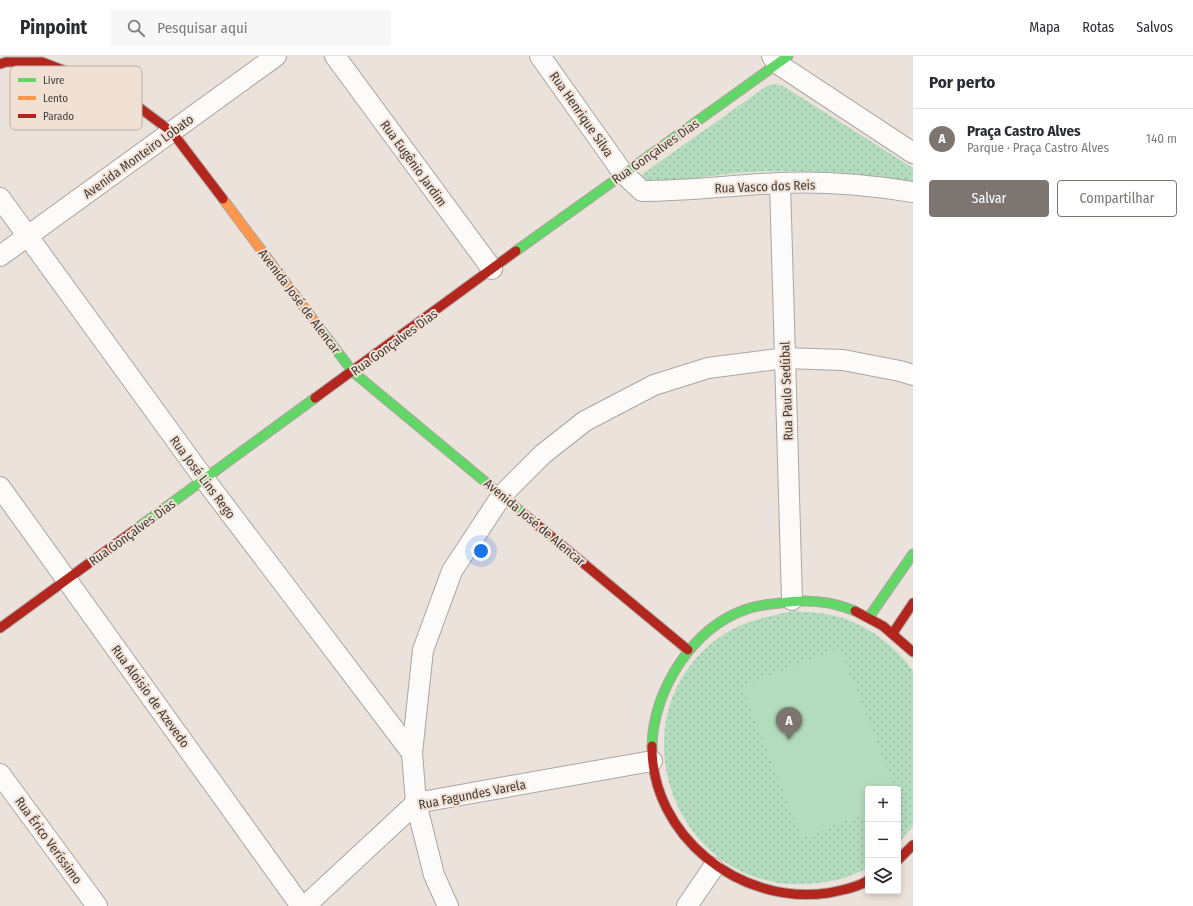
<!DOCTYPE html>
<html lang="pt">
<meta charset="utf-8">
<style>
body{margin:0;font-family:"Fira Sans Condensed",sans-serif;background:#f7f7f7;color:#2b2b33}
.controls{position:absolute;right:12px;bottom:12px;display:grid;overflow:hidden;border-radius:4px;box-shadow:0 2px 6px #0003}
.controls button{width:36px;height:36px;display:grid;place-items:center;padding:0;border:0;border-bottom:1px solid #e1e1e2;background:#fff;color:#2b2b33;font:20px sans-serif}
.you{position:absolute;left:481px;top:495px;width:14px;height:14px;margin:-10px;border:3px solid #fff;border-radius:50%;background:#1a73e8;box-shadow:0 0 0 6px #1a73e833}
.badge{display:grid;place-items:center;width:26px;height:26px;border-radius:50%;background:#7c7570;color:#fff;font-size:13px;font-weight:700}
.pin{position:absolute;translate:-50% -33px;filter:drop-shadow(0 1px 2px #0008)}
.pin::after{content:'';position:absolute;top:21px;width:14px;height:12px;background:inherit;clip-path:polygon(0 0,100% 0,50% 100%)}
.list{margin:0;padding:0;list-style:none}
h2{display:flex;justify-content:space-between;align-items:center;height:52px;margin:0;padding:0 16px;font-size:17px}
h2 small{font-size:13px;font-weight:400;color:#7c7c81}
.list li{display:grid;grid-template-columns:26px 1fr auto;gap:12px;align-items:center;box-sizing:border-box;height:60px;padding:0 16px;border-top:1px solid #e1e1e2}
.list b{display:block;font-size:15px;white-space:nowrap}
.list p{margin:0;font-size:13px;white-space:nowrap;color:#7c7c81}
.list em{font-size:13px;font-style:normal;color:#7c7c81}
.actions{display:flex;gap:8px;padding:12px 16px}
.actions a{flex:1;padding:9px 0;border:1px solid #7c7570;border-radius:4px;text-align:center;font-size:14px;color:#7c7570}
.actions .main{background:#7c7570;color:#fff}
.icon{flex:none;width:22px;height:22px;fill:none;stroke:currentColor;stroke-width:2;stroke-linecap:round;stroke-linejoin:round}
.map{position:relative;flex:none;width:913px;height:850px;overflow:hidden}
header{display:flex;align-items:center;gap:24px;box-sizing:border-box;height:56px;padding:0 20px;background:#fff;border-bottom:1px solid #e1e1e2}
header strong{font-size:19px}
nav{display:flex;gap:22px;margin-inline-start:auto;font-size:14px}
.search{width:280px;height:36px;background:#f7f7f7;display:flex;align-items:center;gap:10px;box-sizing:border-box;padding:0 14px;border-radius:4px;color:#7c7c81;font-size:15px}
main{display:flex}
aside{flex:1;background:#fff}
.map>svg:first-child{display:block}
.park{fill:url(#park-dots)}
.pitch{fill:#b3dcbe}
.lines{fill:none;stroke-linecap:round;stroke-linejoin:round}
.street-casing{stroke:#aca5a0;stroke-width:22}
.fast-casing{stroke:#aca5a0;stroke-width:11}
.slow-casing{stroke:#aca5a0;stroke-width:11}
.jam-casing{stroke:#aca5a0;stroke-width:11}
.street{stroke:#fcfbfa;stroke-width:20}
.fast{stroke:#63d668;stroke-width:9}
.slow{stroke:#ff974d;stroke-width:9}
.jam{stroke:#b3261e;stroke-width:9}
.labels{text-anchor:middle;stroke-width:4;stroke-linejoin:round;paint-order:stroke}
.street-label{font-size:13px;fill:#413b36;stroke:#f1e1d5}
.key{fill:#f1e1d5;stroke:#bcafa5;stroke-width:1}
.key-label{font-size:11px;fill:#413b36}
</style>
<header>
<strong>Pinpoint</strong>
<div class="search"><svg class="icon" aria-label="search" viewBox="0 0 24 24"><circle cx="10" cy="10" r="6"/><path d="M15 15l6 6"/></svg>Pesquisar aqui</div>
<nav><a>Mapa</a><a>Rotas</a><a>Salvos</a></nav>
</header>
<main>
<div class="map">
<svg width="913" height="850" viewBox="0 0 913 850">
<defs>
<pattern id="park-dots" width="8" height="8" patternUnits="userSpaceOnUse"><rect width="8" height="8" fill="#b3dcbe"/><path d="M2 2h.1M6 6h.1" fill="none" stroke="#93b49b" stroke-width="1.8" stroke-linecap="round"/></pattern>
</defs>
<rect width="100%" height="100%" fill="#ebe2db"/>
<g class="park">
<path d="M775 28 783 30 913 112V125C867 120 822 115 776 115 733 115 690 123 648 130L641 121 644 117 767 30Z"/>
<path d="M793 555C805 556 818 556 830 559 863 565 894 588 913 615V770L898 788V733H868V811C849 823 827 827 805 828 674 834 612 662 717 583 739 566 766 561 793 555Z"/>
</g>
<path class="pitch" d="M840 592 895 733H868V756L802 782 742 630Z"/>
<g class="lines">
<defs>
<g id="street">
<path d="M335 0 492 213"/>
<path d="M540 0 623 117 642 135C688 135 734 129 779 127 824 125 869 129 913 136"/>
<path d="M772 0 778 8 913 97"/>
<path d="M780 127 792 544"/>
<path d="M0 142 205 424 412 697"/>
<path d="M0 200 276 0"/>
<path d="M0 431 301 850"/>
<path d="M0 718 97 850"/>
<path d="M305 850 416 747 652 705"/>
<path d="M448 850 434 819 416 747 412 697 423 594 452 515 502 439 543 398 585 365 654 329 708 312 785 302 843 304 900 315 913 319"/>
<path d="M687 850 713 812"/>
</g>
<g id="fast">
<path d="M516 195 788 0"/>
<path d="M315 266 353 316 524 458"/>
<path d="M136 473 315 342"/>
<path d="M869 561 913 498"/>
<path d="M652 690C653 634 693 571 747 553 758 549 770 548 780 547 806 543 831 545 855 555"/>
</g>
<path id="slow" d="M223 143 315 266"/>
<g id="jam">
<path d="M0 8 6 6H42L117 35 172 76 223 143"/>
<path d="M315 342 516 195"/>
<path d="M524 458 688 594"/>
<path d="M855 555 883 570 913 596"/>
<path d="M0 572 136 473"/>
<path d="M893 577 913 547"/>
<path d="M652 690C651 779 739 850 828 837 841 834 858 832 868 824"/>
<path d="M898 804 913 789"/>
</g>
</defs>
<use href="#street" class="street-casing"/>
<use href="#fast" class="fast-casing"/>
<use href="#slow" class="slow-casing"/>
<use href="#jam" class="jam-casing"/>
<use href="#street" class="street"/>
<use href="#fast" class="fast"/>
<use href="#slow" class="slow"/>
<use href="#jam" class="jam"/>
</g>
<g class="labels">
<g class="street-label">
<text transform="translate(582 58) rotate(55)" y="5">Rua Henrique Silva</text>
<text transform="translate(655 95) rotate(-35)" y="5">Rua Gonçalves Dias</text>
<text transform="translate(138 100) rotate(-36)" y="5">Avenida Monteiro Lobato</text>
<text transform="translate(414 107) rotate(54)" y="5">Rua Eugênio Jardim</text>
<text transform="translate(765 130) rotate(-2)" y="5">Rua Vasco dos Reis</text>
<text transform="translate(300 245) rotate(53)" y="5">Avenida José de Alencar</text>
<text transform="translate(394 286) rotate(-36)" y="5">Rua Gonçalves Dias</text>
<text transform="translate(786 335) rotate(-92)" y="5">Rua Paulo Sedúbal</text>
<text transform="translate(203 421) rotate(53)" y="5">Rua José Lins Rego</text>
<text transform="translate(535 466) rotate(40)" y="5">Avenida José de Alencar</text>
<text transform="translate(132 476) rotate(-36)" y="5">Rua Gonçalves Dias</text>
<text transform="translate(151 640) rotate(54)" y="5">Rua Aloísio de Azevedo</text>
<text transform="translate(472 738) rotate(-11)" y="5">Rua Fagundes Varela</text>
<text transform="translate(49 784) rotate(54)" y="5">Rua Érico Veríssimo</text>
</g>
</g>
<rect x="10" y="10" width="132" height="64" rx="6" class="key"/>
<rect x="18" y="22" width="18" height="4" fill="#63d668"/>
<rect x="18" y="40" width="18" height="4" fill="#ff974d"/>
<rect x="18" y="58" width="18" height="4" fill="#b3261e"/>
<g class="key-label">
<text x="43" y="28">Livre</text>
<text x="43" y="46">Lento</text>
<text x="43" y="64">Parado</text>
</g>
</svg>
<div class="controls">
<button>+</button>
<button>−</button>
<button><svg class="icon" aria-label="layers" viewBox="0 0 24 24"><path d="M12 4l9 5-9 5-9-5zM3 14l9 5 9-5"/></svg></button>
</div>
<div class="you"></div>
<div class="pin badge" style="left:789px;top:684px">A</div>
</div>
<aside>
<h2>Por perto<small></small></h2>
<ul class="list">
<li><span class="badge">A</span><div><b>Praça Castro Alves</b><p>Parque · Praça Castro Alves</p></div><em>140 m</em></li>
</ul>
<div class="actions"><a class="main">Salvar</a><a>Compartilhar</a></div>
</aside>
</main>
